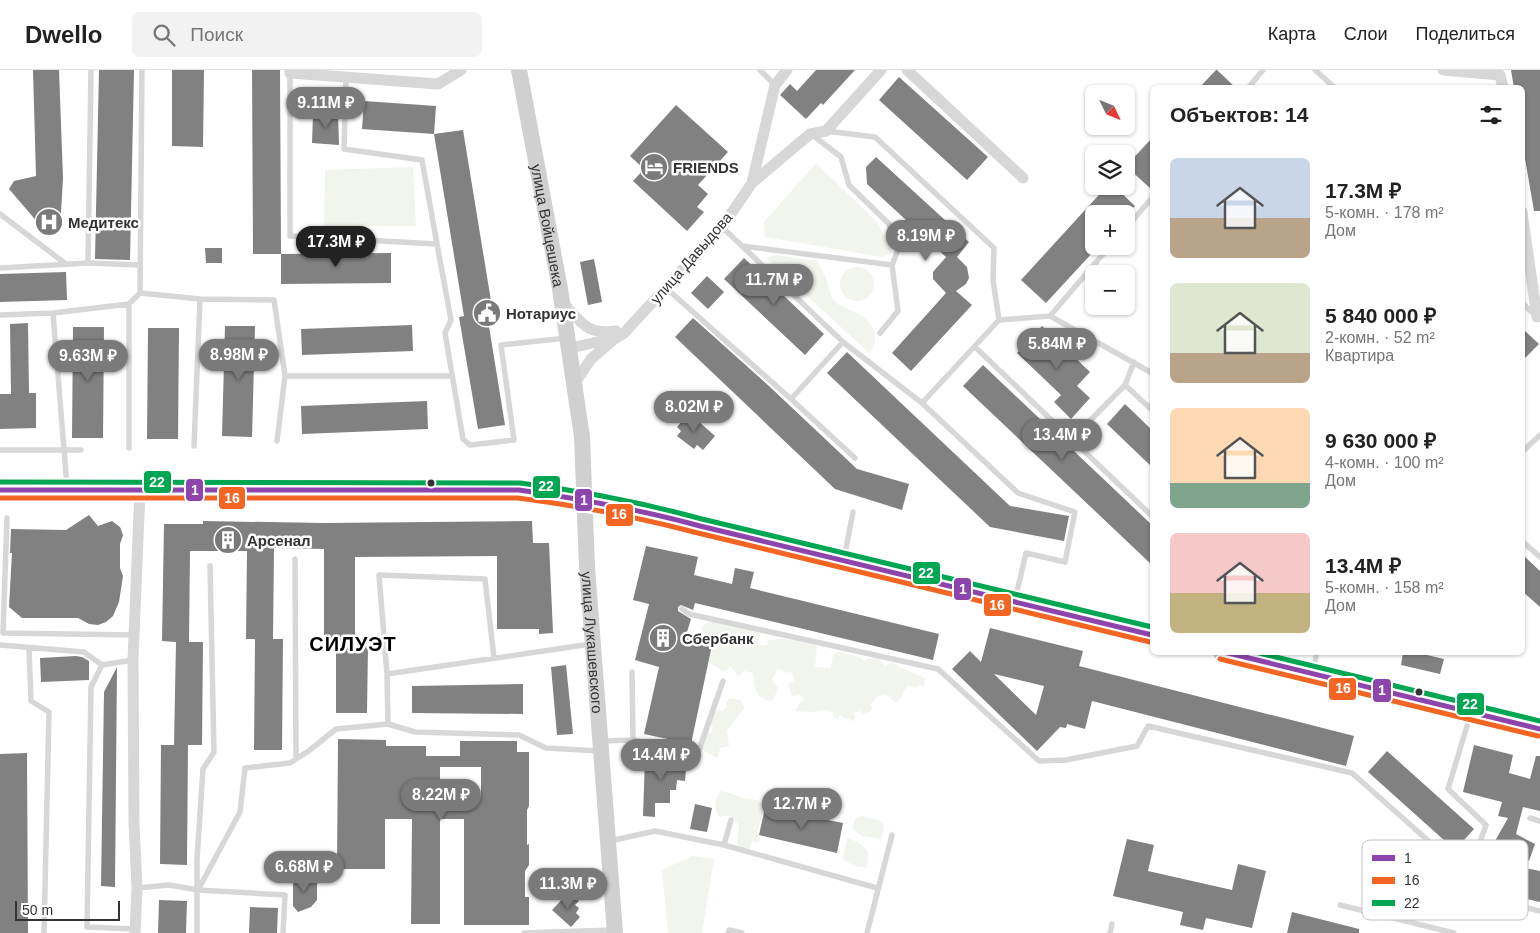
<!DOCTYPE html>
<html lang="ru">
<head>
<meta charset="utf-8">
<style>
	:root { --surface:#fff; --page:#f2f2f2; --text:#222; --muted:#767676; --line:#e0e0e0; --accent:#7a7a7a }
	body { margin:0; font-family:Helvetica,sans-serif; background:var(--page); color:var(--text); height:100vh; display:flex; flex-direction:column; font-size:19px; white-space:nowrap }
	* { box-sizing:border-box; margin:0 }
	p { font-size:16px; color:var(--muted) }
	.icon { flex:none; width:28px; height:28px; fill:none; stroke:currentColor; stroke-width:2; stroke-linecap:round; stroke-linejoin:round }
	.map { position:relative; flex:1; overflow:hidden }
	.side { position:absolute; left:1150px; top:15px; width:375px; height:570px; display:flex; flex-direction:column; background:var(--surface); border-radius:8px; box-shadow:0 1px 4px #0004 }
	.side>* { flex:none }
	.needle { width:32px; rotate:133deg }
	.fabs { position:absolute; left:1085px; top:15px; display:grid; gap:10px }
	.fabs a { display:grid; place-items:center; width:50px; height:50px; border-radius:8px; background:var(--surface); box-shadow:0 1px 4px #0004; font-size:25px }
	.scale { position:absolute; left:15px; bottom:12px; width:105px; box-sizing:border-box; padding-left:5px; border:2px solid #333; border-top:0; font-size:14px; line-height:18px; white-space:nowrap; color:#333; -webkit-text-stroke:4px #fff; paint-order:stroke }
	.price { position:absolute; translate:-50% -42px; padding:0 11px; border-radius:18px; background:var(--accent); color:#fff; font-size:16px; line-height:32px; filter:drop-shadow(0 1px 2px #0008) }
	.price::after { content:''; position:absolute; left:50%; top:30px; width:15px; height:11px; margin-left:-8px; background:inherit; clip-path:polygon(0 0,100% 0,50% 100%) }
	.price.selected { background:#222; color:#fff }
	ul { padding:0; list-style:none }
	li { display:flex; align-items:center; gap:15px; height:125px; padding:0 20px }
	li span { display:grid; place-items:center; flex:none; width:140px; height:100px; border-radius:8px; color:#555 }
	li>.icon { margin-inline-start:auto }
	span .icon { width:60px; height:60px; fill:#fffc; stroke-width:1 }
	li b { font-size:21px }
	h2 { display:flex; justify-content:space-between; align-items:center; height:60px; padding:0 20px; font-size:21px }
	header { display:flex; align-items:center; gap:30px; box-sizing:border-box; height:70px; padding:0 25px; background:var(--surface); border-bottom:1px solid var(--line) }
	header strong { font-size:24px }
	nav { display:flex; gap:28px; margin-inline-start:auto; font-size:18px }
	.search { width:350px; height:45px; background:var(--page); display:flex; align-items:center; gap:12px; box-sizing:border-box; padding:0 18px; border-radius:8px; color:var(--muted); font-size:19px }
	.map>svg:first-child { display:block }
	.green { fill:#f1f5ed }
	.building { fill:#818181; fill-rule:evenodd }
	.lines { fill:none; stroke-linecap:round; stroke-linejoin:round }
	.service { stroke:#d7d7d7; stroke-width:5.5 }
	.minor { stroke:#d7d7d7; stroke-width:11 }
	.secondary { stroke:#d0d0d0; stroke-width:16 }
	.primary { stroke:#cacaca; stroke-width:18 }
	.bus-1-casing { stroke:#fff; stroke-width:9 }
	.bus-2-casing { stroke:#fff; stroke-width:9 }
	.bus-3-casing { stroke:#fff; stroke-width:9 }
	.bus-1 { stroke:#8e44ad; stroke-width:5 }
	.bus-2 { stroke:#f26522; stroke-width:5 }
	.bus-3 { stroke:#00a651; stroke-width:5 }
	.bus-dot { fill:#333; stroke:#fff; stroke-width:2 }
	.labels { text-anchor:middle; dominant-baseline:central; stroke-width:5; stroke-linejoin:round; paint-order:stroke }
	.poi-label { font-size:15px; font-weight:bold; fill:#333; stroke:#fff; text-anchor:start }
	.street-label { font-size:15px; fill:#333; stroke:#fff }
	.district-label { font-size:20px; font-weight:bold; letter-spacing:1px; fill:#000; stroke:#fff }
	.key { fill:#fff; stroke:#c2c2c2; stroke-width:1 }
	.key-label { font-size:14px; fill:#333 }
	.line-badge { stroke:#fff; stroke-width:2 }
	.badge-label { font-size:14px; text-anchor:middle; font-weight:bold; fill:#fff }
</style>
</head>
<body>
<header>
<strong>Dwello</strong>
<div class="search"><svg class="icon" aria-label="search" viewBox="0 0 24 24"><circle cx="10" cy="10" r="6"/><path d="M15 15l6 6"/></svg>Поиск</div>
<nav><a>Карта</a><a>Слои</a><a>Поделиться</a></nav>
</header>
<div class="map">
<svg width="1540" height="863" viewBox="0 0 1540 863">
	<rect width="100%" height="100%" fill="#fff"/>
	<path class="green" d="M816 93 878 153 892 183 882 187 765 167 764 152Z
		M413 97 416 156H324L325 100Z
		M776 185 817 191C820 197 824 203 826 208 829 216 829 224 834 231 841 238 850 239 858 244 874 252 881 269 869 283L766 188Z
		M840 214a17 17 0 1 1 34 0a17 17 0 1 1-34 0Z
		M710 551 756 561 760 563 758 575H768L767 571C784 566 800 572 817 576L815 597 831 598 833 585 838 582 859 587 864 591 869 588 879 589 885 597 893 592 899 597 925 608 924 616 919 615 915 618 907 615 901 628 895 632 885 624 878 626 871 634 872 640 866 644H862L861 641 853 643 855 646 854 651 850 650 848 648 845 649 840 645 837 649 833 647V642L825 640 812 642 795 641 799 634 804 629 801 625 792 626 788 614 795 610 791 601 787 603 778 598 772 610 778 618 773 631C754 628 755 620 753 603L744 601 738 606 730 596 724 602 708 592 712 575 707 567 704 565 701 557Z
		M730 628 740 630 745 637 727 660 729 676 720 678 718 688C702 680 699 681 703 663H711L713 658 712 655 706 654 717 640 722 641 727 637 726 632Z
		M721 720 746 729 758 730 765 735 757 763 759 765 760 769 757 773 752 771 750 779 743 778 737 775 739 755 729 745 719 747C713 736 715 730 721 720Z
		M862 746 881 751 884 756 881 769 862 766 852 759 855 748Z
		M847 768 858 772 868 781 867 798 855 796 843 790Z
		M692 786 714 789 702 863H668L662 800Z"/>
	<path class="building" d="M33 0H59L63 108 60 160 45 161 9 119 14 111 36 106Z
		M99 0H134L130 190 95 189Z
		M172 0H204L203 77 172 76Z
		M252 0H280L281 184H253Z
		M816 0H855L823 35 821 33 806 49 780 25 790 14 797 21Z
		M1216 0H1217L1236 18H1199Z
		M1511 0H1540V141H1534L1522 71V18H1514Z
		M899 7 988 87 967 110 879 30Z
		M364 31 436 36 434 64 362 59Z
		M676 35 728 82 698 115 708 124 697 137 704 142 687 161 633 111 644 99 630 86Z
		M338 43 339 75 312 73 313 44Z
		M463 60 493 243 487 244 505 355 478 359 459 247 464 246 434 64Z
		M1152 68V120L1126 96Z
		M876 87 969 172 957 187 967 197 969 208 966 214 956 221 972 235 911 301 892 283 946 223 933 209V202L946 187 867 114 866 97Z
		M1107 116H1114L1135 136 1128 144H1094V181L1046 233 1021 210Z
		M205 178H222V193H206Z
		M391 183V213L281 214V184Z
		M744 188 824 264 805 285 724 209Z
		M594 189 602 232 588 235 580 192Z
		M66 202 67 230 0 232V204Z
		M707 206 724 222 708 239 691 223Z
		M693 248 769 316 857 399 909 414 902 440 835 419 675 267Z
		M28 253 29 323H36V358L0 359V324H11L10 254Z
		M412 255 413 281 302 285 301 259Z
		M225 256H255L252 367 222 366Z
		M1042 256 1090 302 1077 316 1090 328 1071 349 1054 332 1061 325 1017 283Z
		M73 257H104L103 368H72Z
		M148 258H179L178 369H147Z
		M1522 258 1539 274 1522 291Z
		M847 282 1010 436 1069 446 1064 471 990 457 827 303Z
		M983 295 1152 455V495L963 316Z
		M427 331 428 359 302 364 301 336Z
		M1125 334 1152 360V397L1107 354Z
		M689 343 715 366 703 380 697 375 694 379 677 366 681 361 677 357Z
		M89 445 98 456 112 451 120 457 123 465 120 474V498L123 506 119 532 113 546 106 552 98 555 89 554 78 548H22L9 537 12 483H10L11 459 66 460Z
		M203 451 324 453 532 451 533 473H549L553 563 539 564V559H497V486L355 487V576H368L367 643H336V575H324V479L274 478 273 569H283L282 680H254L255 569H246L247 481H190L189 572H203L202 675H188L187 795 160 794 161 675H174L176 572 162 571 164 454H203Z
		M646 476 698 487 694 505 732 514 735 498 754 502 750 518 939 564 933 590 695 533 693 540 681 535 678 537V541L691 549 687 562 707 567 712 575 691 674 644 664 659 597 635 590 649 534 633 530Z
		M1522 484 1540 501V537L1522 521Z
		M990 558 1083 581 1079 596 1354 666 1346 696 1092 631 1085 659 1067 654 1066 658 1060 657 1037 681 952 599 970 581 981 592ZM994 604 1044 616 1036 645Z
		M1403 582H1414L1444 589 1440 604 1401 595Z
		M76 586 82 587 89 591V610L41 612 40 588Z
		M566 595 573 664 557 665 551 597Z
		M117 597 115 817 101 816 104 622Z
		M523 614V644L412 643V616Z
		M338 669 386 670V676H426V686H460V671H517V682H529V736L527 740V775L529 774V795L525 801V827H529V855H464V749H440V854H411L412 749H385V799H337ZM440 697H481V727H440Z
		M1474 675 1513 685 1509 703 1530 709 1536 686H1540V741L1523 737 1516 764 1535 774 1529 791 1495 771 1508 748 1498 746 1502 732 1463 722Z
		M1387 681 1474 759 1455 780 1368 702Z
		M27 683 28 863H0V684Z
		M645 687 687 689 685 711 677 710 676 720H670V733H655V747L643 746Z
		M695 734 712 738 707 762 690 759Z
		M765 738 843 753 837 783 759 765Z
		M1127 769 1154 775 1148 801 1232 820 1238 794 1266 801 1252 858 1206 848 1203 860 1180 855 1183 842 1113 826Z
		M1497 792 1540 801V832L1490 821Z
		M293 807H317V830L311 837 298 842 293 836Z
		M569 822 579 831 575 835 579 838 576 843 580 847 571 857 552 840Z
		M159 830 187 831 186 863H158Z
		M250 837 278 838 277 863H249Z
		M1292 842 1359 859V863H1287Z"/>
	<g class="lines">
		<path class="service" d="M760 0 775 15
			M1315 0 1335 18
			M290 3V166L437 174 422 90 344 79 346 8
			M1248 18 1263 0
			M826 61 875 67 994 178 993 210 999 250
			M0 144 66 194
			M722 157 843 272 922 333 1018 423 1075 442 1065 492 1026 483 1015 530
			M1126 158 1152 128
			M437 174 451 250 445 263 463 369 470 375 514 370 501 275 567 268
			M742 176 892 195 898 180 889 154 849 115 841 87 811 64
			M88 193 91 0
			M0 198 88 193 140 195
			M666 218 791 329 855 388
			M140 223 142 0
			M1522 233 1535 245
			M129 234 140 223 200 229 274 230 285 306H452
			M0 245 53 243
			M1050 246 1110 176
			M880 263 898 241 892 195
			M975 277 1152 446
			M1134 292 1125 315 1152 340
			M791 329 843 272
			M922 333 999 250 1050 246 1152 303
			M1072 369 1125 315
			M277 371 285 306
			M194 376 200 229
			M0 380H81
			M1522 382 1540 365
			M67 417 53 243 129 234V378
			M7 448 3 563 135 565
			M1522 471 1540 487
			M844 488 853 442
			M295 489 296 689
			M682 539 689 544 938 599 1039 691 1066 690 1137 676 1148 656 1352 703 1468 806 1486 755 1448 719 1470 646
			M0 575 84 582 102 595
			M29 578 31 631 49 642 44 863
			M133 590 102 595 91 617 87 857 135 859
			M632 602 633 670
			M1313 602 1317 582
			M387 604 379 505 485 509 494 588
			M388 654 387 604 591 574
			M602 671 633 670 698 683 723 611
			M1530 748 1540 751
			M610 771 655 761 724 775 877 818
			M724 775 731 750
			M1468 806 1473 825 1540 841
			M137 818 169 815 198 820 285 825 283 863
			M198 820 240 742 245 698 290 693 310 680 336 659 388 654 415 662 519 665 546 678 599 681
			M1340 835 1454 863
			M197 863V789L203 699 214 682 210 496
			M524 863 612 860
			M728 863 729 860 742 863
			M867 863 892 765
			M1110 863 1112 854"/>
		<path class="minor" d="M290 0V3L438 14 461 0
			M907 0 1023 108
			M1443 0 1500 5 1503 18
			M752 113 810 64 826 61 881 0
			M1522 142 1537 247
			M562 232C581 252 586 265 616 261
			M570 278 616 268 624 263 722 157 752 113 775 15 787 0
			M575 313 591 289 613 270
			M135 863 137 818 134 753 133 590 140 420"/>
		<path class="secondary" id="s1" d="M519 0 560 219 582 367 587 497 615 863"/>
		<path class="primary" d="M0 420H519L585 429 645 441 700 456 1152 565
			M1222 582 1470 643 1540 659"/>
		<defs>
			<path id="bus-1" d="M0 420H519C582 429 638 439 700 456L1152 565
				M1224 582 1540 659"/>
			<path id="bus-2" d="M0 428H518C581 436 637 447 698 463L1150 572
				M1220 589 1538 666"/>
			<path id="bus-3" d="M0 412 520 413C583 421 640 432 702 449L1152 557
				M1255 582 1540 651"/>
		</defs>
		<use href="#bus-1" class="bus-1-casing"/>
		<use href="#bus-2" class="bus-2-casing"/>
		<use href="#bus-3" class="bus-3-casing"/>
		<use href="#bus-1" class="bus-1"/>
		<use href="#bus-2" class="bus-2"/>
		<use href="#bus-3" class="bus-3"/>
	</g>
	<defs>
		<symbol id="hotel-disc" viewBox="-11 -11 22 22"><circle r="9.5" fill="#7a7a7a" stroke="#fff"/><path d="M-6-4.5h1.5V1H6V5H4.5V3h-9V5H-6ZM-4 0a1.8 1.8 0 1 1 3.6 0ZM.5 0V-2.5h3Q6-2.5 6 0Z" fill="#fff"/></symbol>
		<symbol id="hospital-disc" viewBox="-11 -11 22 22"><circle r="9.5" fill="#7a7a7a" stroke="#fff"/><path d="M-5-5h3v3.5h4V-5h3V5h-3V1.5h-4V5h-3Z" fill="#fff"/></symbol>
		<symbol id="civic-disc" viewBox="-11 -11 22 22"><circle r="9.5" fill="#7a7a7a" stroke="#fff"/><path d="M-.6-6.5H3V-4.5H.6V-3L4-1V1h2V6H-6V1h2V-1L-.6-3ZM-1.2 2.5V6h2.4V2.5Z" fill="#fff"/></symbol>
		<symbol id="building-disc" viewBox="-11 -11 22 22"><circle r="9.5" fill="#7a7a7a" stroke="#fff"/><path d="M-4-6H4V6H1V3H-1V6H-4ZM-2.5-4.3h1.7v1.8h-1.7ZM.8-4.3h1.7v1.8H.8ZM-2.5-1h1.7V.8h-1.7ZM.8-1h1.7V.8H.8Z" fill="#fff"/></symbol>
	</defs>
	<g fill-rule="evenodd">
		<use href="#hotel-disc" x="638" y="81" width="32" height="32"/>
		<use href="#hospital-disc" x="33" y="136" width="32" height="32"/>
		<use href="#civic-disc" x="471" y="227" width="32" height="32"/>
		<use href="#building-disc" x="212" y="454" width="32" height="32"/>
		<use href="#building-disc" x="647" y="552" width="32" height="32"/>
	</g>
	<g class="bus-dot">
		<circle cx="431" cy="413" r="4.5"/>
		<circle cx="1419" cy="622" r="4.5"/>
	</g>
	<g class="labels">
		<g class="poi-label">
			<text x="673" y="97">FRIENDS</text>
			<text x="68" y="152">Медитекс</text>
			<text x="506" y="243">Нотариус</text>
			<text x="247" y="470">Арсенал</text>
			<text x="682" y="568">Сбербанк</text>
		</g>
		<g class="street-label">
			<text stroke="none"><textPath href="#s1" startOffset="158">улица Войцешека</textPath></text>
			<text transform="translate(691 188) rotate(-49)">улица Давыдова</text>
			<text stroke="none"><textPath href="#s1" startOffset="578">улица Лукашевского</textPath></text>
		</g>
		<g class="district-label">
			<text x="353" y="574">СИЛУЭТ</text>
		</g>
	</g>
	<rect x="1362" y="770" width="166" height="80" rx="8" class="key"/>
	<rect x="1372" y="785" width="23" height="6" fill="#8e44ad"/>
	<rect x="1372" y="807" width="23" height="7" fill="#f26522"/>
	<rect x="1372" y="830" width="23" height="6" fill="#00a651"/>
	<g class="key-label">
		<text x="1404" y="793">1</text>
		<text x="1404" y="815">16</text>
		<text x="1404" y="838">22</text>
	</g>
	<g class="line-badge">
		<rect x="143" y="400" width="29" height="24" rx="5" fill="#00a651"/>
		<rect x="532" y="405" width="29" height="24" rx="5" fill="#00a651"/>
		<rect x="185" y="408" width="19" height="24" rx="5" fill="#8e44ad"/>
		<rect x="218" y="416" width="28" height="24" rx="5" fill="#f26522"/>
		<rect x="574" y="418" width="19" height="24" rx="5" fill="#8e44ad"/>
		<rect x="605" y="433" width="29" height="24" rx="5" fill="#f26522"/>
		<rect x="912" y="491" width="29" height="24" rx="5" fill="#00a651"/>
		<rect x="953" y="507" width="19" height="24" rx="5" fill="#8e44ad"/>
		<rect x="983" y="523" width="29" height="24" rx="5" fill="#f26522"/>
		<rect x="1328" y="607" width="29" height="24" rx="5" fill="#f26522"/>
		<rect x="1372" y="608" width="20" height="25" rx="5" fill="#8e44ad"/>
		<rect x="1456" y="622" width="29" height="24" rx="5" fill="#00a651"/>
	</g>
	<g class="badge-label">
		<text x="157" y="417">22</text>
		<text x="546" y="421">22</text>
		<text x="195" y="425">1</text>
		<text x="232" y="433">16</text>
		<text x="584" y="435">1</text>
		<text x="619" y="449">16</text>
		<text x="926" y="508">22</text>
		<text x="963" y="524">1</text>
		<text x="997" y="540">16</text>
		<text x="1343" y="623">16</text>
		<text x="1382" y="625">1</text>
		<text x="1470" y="639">22</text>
	</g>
</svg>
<div class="fabs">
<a><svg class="needle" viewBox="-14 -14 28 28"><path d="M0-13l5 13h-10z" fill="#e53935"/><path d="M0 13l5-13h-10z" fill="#767676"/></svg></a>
<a><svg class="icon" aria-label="layers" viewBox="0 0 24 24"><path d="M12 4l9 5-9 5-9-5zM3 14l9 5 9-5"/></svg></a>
<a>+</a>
<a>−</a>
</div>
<div class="scale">50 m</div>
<b class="price" style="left:326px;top:59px">9.11M ₽</b>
<b class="price" style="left:926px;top:192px">8.19M ₽</b>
<b class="price selected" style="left:336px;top:198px">17.3M ₽</b>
<b class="price" style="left:774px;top:236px">11.7M ₽</b>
<b class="price" style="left:1057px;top:300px">5.84M ₽</b>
<b class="price" style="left:239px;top:311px">8.98M ₽</b>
<b class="price" style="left:88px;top:312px">9.63M ₽</b>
<b class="price" style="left:694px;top:363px">8.02M ₽</b>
<b class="price" style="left:1062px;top:391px">13.4M ₽</b>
<b class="price" style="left:661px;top:711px">14.4M ₽</b>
<b class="price" style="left:441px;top:751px">8.22M ₽</b>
<b class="price" style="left:802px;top:760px">12.7M ₽</b>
<b class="price" style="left:304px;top:823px">6.68M ₽</b>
<b class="price" style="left:568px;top:840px">11.3M ₽</b>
<section class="side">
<h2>Объектов: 14<svg class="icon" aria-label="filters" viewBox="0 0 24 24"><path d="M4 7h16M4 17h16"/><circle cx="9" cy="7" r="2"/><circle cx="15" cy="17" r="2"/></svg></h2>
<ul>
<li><span style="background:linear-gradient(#c9d6e8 60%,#b9a48a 0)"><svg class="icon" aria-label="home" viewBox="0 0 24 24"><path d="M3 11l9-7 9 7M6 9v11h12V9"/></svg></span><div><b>17.3M ₽</b><p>5-комн. · 178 m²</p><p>Дом</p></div></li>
<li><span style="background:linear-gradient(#dfe7d0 70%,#b9a48a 0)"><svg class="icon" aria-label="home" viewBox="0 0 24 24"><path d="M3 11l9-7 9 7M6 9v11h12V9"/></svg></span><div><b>5 840 000 ₽</b><p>2-комн. · 52 m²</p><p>Квартира</p></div></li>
<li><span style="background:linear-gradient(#ffd9b3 75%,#7fa58c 0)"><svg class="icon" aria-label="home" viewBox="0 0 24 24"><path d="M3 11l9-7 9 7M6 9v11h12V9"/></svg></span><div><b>9 630 000 ₽</b><p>4-комн. · 100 m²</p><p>Дом</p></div></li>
<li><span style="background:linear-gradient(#f6c9c9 60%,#c2b280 0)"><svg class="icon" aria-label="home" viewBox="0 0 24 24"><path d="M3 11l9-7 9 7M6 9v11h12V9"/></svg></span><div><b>13.4M ₽</b><p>5-комн. · 158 m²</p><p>Дом</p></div></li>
</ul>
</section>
</div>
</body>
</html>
